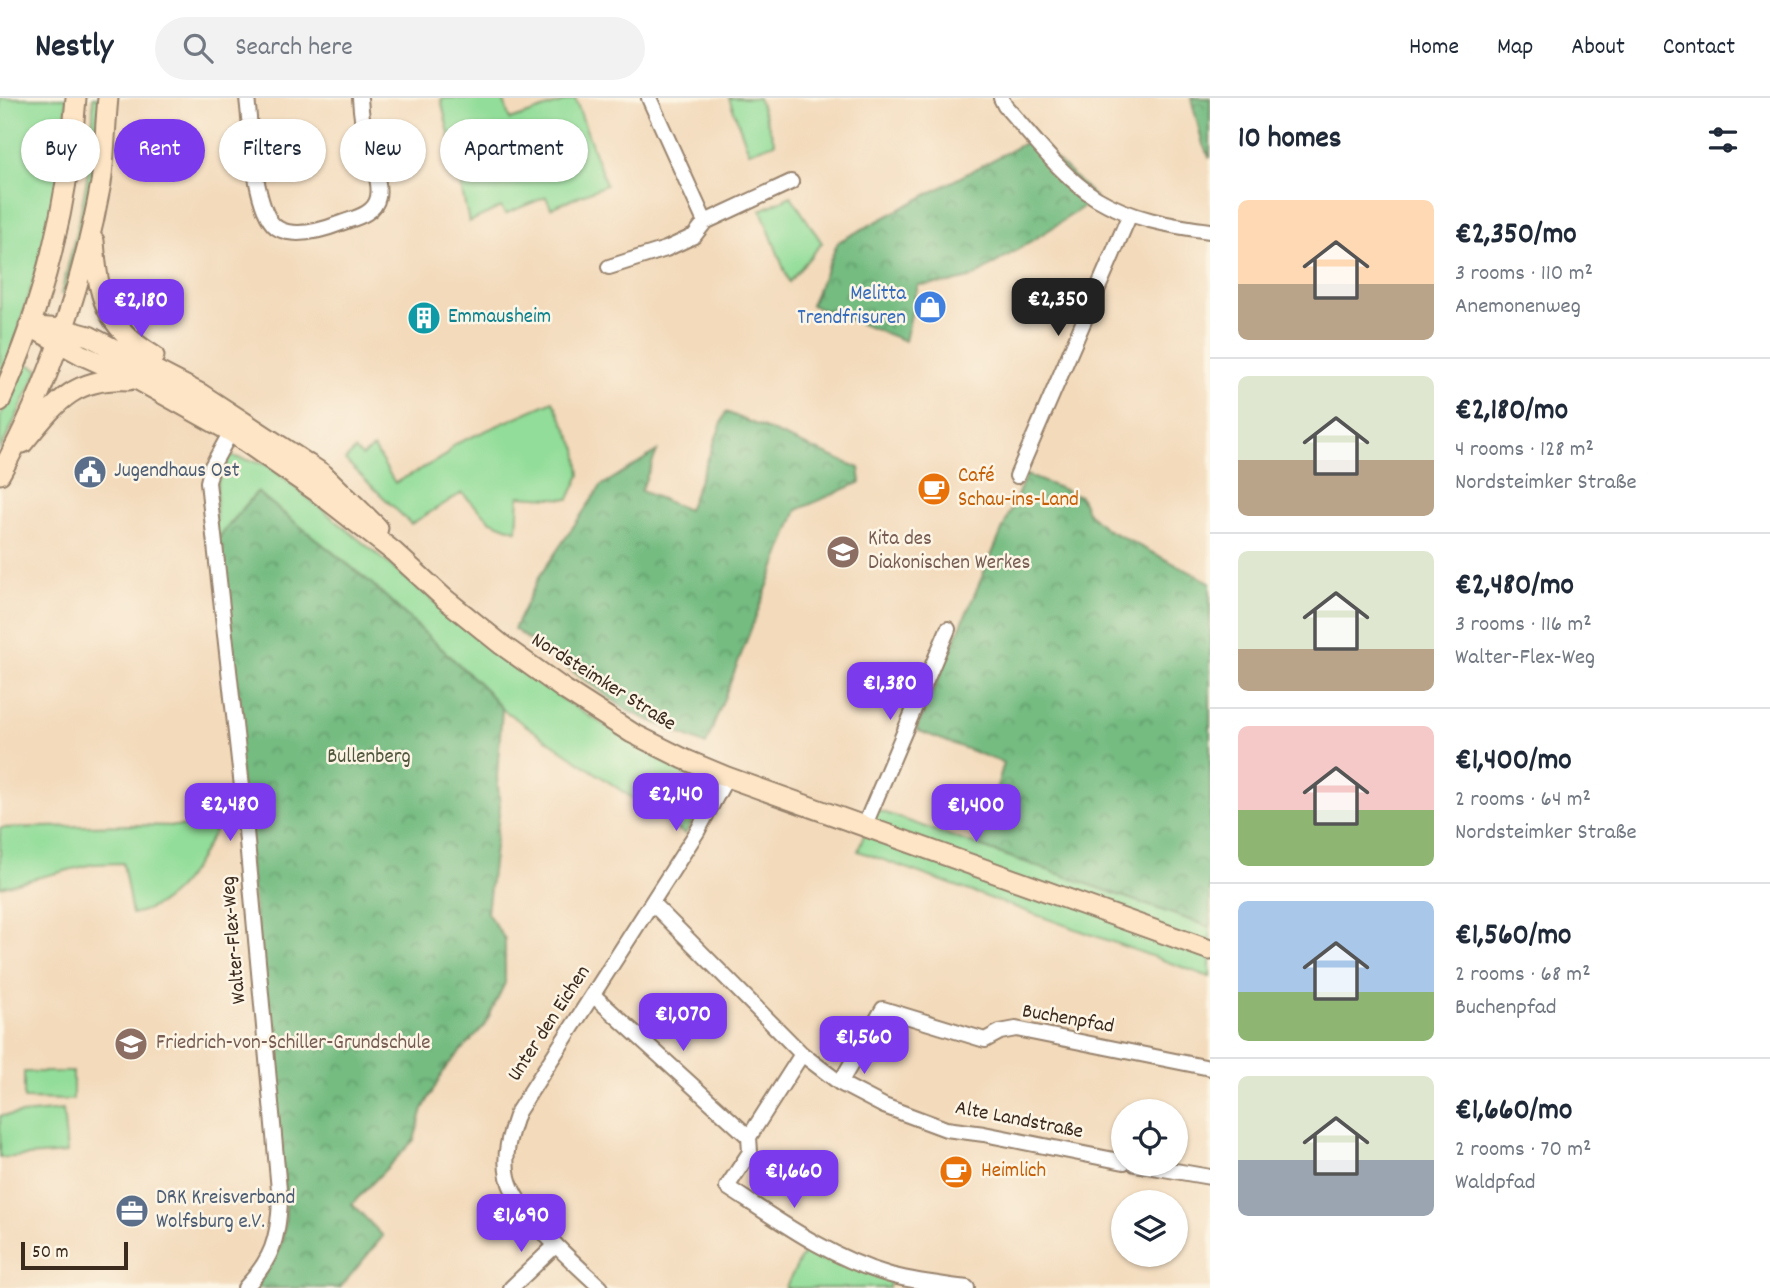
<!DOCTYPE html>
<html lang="en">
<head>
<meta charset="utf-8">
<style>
	:root { --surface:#fff; --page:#f2f2f3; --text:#1f2937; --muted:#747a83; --line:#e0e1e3; --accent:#7c3aed }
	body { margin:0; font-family:Dekko,sans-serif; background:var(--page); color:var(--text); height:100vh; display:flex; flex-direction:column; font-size:26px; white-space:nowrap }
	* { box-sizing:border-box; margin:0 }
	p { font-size:23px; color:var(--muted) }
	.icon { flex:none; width:38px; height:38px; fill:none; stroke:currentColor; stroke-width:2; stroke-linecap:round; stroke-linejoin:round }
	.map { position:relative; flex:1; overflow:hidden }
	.panel { display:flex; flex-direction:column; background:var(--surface); width:560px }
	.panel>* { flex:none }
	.top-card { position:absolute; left:21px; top:21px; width:665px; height:63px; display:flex; gap:14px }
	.tools { position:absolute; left:1111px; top:1001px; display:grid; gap:14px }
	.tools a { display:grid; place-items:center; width:77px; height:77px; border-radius:50%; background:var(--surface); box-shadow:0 2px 5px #0004; font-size:35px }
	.scale { position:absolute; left:21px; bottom:18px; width:107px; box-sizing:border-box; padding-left:7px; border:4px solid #3b2a1e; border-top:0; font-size:19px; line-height:24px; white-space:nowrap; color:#3b2a1e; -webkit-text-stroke:5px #fcf5e5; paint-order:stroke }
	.price { position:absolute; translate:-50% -60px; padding:0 16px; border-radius:14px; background:var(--accent); color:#fff; font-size:23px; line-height:46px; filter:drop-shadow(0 2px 4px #0008) }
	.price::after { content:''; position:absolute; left:50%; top:42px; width:21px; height:16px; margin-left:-10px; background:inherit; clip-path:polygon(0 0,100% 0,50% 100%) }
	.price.current { background:#222; color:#fff }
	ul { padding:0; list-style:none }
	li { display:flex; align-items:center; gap:21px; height:175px; padding:0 28px }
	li+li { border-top:2px solid var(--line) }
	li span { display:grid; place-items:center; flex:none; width:196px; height:140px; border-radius:10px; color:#555 }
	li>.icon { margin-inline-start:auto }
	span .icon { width:84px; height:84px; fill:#fffc; stroke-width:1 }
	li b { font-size:30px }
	h2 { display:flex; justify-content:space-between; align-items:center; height:84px; padding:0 28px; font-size:30px }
	.tag { padding:0 24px; border-radius:32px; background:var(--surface); box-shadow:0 2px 5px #0004; font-size:24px; line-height:63px }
	.tag.current { background:var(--accent); color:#fff }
	header { display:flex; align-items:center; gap:42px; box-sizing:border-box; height:98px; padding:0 35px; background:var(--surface); border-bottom:2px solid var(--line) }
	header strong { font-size:33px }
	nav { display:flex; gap:38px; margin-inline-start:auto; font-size:24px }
	.search { width:490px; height:63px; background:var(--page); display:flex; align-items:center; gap:18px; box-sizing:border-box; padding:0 24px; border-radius:38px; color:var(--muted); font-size:26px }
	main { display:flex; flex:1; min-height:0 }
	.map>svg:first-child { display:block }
	.green { fill:#92dd99; stroke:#66845c; stroke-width:2 }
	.forest { fill:url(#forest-crowns); stroke:#587350; stroke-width:2 }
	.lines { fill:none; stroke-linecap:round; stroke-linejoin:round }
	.street-casing { stroke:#97826c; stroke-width:18 }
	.secondary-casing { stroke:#97826c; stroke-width:23 }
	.street { stroke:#fff; stroke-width:14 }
	.secondary { stroke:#fde5c5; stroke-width:19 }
	.labels { text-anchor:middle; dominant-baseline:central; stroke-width:5; stroke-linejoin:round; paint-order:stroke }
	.shop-label { font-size:21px; fill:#366cbe; stroke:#fcf5e5; text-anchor:end }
	.culture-label { font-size:21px; fill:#0d838f; stroke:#fcf5e5; text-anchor:start }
	.service-label { font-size:21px; fill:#4e5e75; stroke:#fcf5e5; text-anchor:start }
	.food-label { font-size:21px; fill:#c56008; stroke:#fcf5e5; text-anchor:start }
	.education-label { font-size:21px; fill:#785e54; stroke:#fcf5e5; text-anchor:start }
	.street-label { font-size:21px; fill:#3b2a1e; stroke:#fcf5e5 }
	.park-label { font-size:21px; fill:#51573d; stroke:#fcf5e5 }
</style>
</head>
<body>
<header>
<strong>Nestly</strong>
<div class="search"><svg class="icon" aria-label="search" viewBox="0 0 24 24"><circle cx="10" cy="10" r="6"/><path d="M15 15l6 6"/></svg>Search here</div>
<nav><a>Home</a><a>Map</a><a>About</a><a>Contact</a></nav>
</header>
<main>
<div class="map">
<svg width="1210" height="1190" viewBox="0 0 1210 1190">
	<defs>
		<pattern id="forest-crowns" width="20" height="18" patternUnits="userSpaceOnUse" patternTransform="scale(1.75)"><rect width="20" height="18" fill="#75bc81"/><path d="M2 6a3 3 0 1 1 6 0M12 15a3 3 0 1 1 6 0" fill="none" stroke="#619969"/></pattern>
	</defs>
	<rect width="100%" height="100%" fill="#fcf5e5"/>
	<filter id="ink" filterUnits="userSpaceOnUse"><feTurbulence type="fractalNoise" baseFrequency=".0143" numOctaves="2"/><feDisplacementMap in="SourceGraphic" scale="14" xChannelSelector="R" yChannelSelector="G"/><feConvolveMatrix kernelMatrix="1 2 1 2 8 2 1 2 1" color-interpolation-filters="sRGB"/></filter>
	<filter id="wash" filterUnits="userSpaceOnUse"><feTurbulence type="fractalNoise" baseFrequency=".00686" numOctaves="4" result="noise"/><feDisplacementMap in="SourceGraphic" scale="28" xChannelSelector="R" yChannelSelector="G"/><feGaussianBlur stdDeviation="1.57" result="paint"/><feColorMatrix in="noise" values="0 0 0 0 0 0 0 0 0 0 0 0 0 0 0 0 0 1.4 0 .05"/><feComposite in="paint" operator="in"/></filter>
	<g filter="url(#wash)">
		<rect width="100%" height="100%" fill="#f3dabb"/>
		<path class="green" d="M0 0H67L64 56 54 113 12 254 0 280Z
			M93 0H100L92 83 64 197 61 196C77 131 95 67 93 0Z
			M447 0H503L510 22 575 0 606 87 551 110 546 99 505 116 501 109 469 124 441 1Z
			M729 0H758L775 45 749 54Z
			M791 98 822 145 789 184 761 112Z
			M24 265 39 271 0 353V319Z
			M553 303 577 351 580 377 569 401 519 398 517 433 491 423 462 395 411 426 345 362 355 352 362 358 374 350 395 385 447 357 453 347Z
			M230 358 268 367 473 535 565 603 710 692 685 736 502 611 486 592 371 485 257 394 215 444 217 385Z
			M874 711 1210 829V879L858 753Z
			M131 727 217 729C196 766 179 807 132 816L123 765 93 766 0 789V730Z
			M24 974H73V1002L24 1001Z
			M63 1012 67 1055 0 1060V1018Z
			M810 1143 891 1178 889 1190H785Z"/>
		<path class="forest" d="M1191 0H1210V60L1203 47Z
			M1034 40 1096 100 1049 132 973 179 949 185 918 187 905 243 811 207 838 144Z
			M726 314 859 370 861 384 797 412 706 647 628 613 514 531 539 479 601 388 657 353 641 393 688 412Z
			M1026 377 1080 398 1088 415 1106 431 1210 484V829L979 748 1004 665 916 632Z
			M257 394 371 485 486 592 502 611 497 679 500 708 487 815 505 841V885L485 927 446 969 423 1011 414 1042 352 1106 383 1138 340 1190H253C280 1162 286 1140 286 1102L215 444Z"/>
	</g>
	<g filter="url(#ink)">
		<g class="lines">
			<defs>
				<path id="street" d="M247 0C251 29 253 118 279 131 297 140 323 132 341 125 355 120 375 116 378 99 381 83 372 68 368 53 364 35 361 18 360 0
					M649 0 705 124
					M1001 0 1005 8C1033 39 1061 78 1096 100 1131 121 1171 128 1210 133
					M609 169 666 151 694 138 705 124 791 84
					M234 328 212 368 208 384 242 689 280 1103C278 1142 272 1161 245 1190
					M1017 378 1130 116
					M864 729 948 531
					M652 805 802 956 840 985 884 1008 946 1031 984 1036 1124 1064
					M593 897 749 1039
					M802 956 749 1039 750 1054 727 1089C778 1122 828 1159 887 1176 913 1184 941 1186 967 1190
					M840 985 883 911 985 942 1000 934 1016 931 1210 970
					M1135 1066 1210 1079
					M511 1190 556 1147
					M601 1190C574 1164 516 1116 508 1079 503 1056 510 1036 517 1015L697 734 727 679"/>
				<path id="secondary" d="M94 143C98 198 104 228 154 258
					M29 228 82 257 138 282 231 334 316 393 394 454 445 501 502 547 565 592 632 635 684 661 727 679 1210 852
					M35 229 63 231 89 238 201 296 323 376 378 430
					M0 303C43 209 69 103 76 0
					M23 345C56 305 73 279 129 282
					M0 376C48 292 84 180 101 85 105 57 105 28 108 0"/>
			</defs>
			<use href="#street" class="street-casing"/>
			<use href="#secondary" class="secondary-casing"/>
			<use href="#street" class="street"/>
			<use href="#secondary" class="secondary"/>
		</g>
	</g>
	<defs>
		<symbol id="shop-disc" viewBox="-11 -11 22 22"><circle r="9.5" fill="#3f7fe0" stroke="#fcf5e5"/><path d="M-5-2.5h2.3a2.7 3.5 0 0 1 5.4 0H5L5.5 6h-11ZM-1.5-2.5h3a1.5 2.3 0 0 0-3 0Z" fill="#fff"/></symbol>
		<symbol id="building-disc" viewBox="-11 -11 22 22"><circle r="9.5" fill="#0f9aa8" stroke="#fcf5e5"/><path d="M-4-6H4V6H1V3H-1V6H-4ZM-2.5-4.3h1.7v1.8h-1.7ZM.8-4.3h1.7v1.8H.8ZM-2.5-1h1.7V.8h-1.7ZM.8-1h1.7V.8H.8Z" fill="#fff"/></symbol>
		<symbol id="civic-disc" viewBox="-11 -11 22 22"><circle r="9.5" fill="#5c6f8a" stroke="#fcf5e5"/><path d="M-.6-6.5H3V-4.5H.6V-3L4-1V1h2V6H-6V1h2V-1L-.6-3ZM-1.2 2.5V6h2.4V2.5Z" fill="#fff"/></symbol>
		<symbol id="cafe-disc" viewBox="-11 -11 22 22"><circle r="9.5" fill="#e8710a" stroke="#fcf5e5"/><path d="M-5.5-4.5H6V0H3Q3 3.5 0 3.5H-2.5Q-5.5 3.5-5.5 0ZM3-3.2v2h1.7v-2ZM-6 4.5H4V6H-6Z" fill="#fff"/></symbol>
		<symbol id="school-disc" viewBox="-11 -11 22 22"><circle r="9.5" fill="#8d6e63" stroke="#fcf5e5"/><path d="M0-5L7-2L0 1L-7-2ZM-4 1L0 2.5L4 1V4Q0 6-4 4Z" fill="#fff"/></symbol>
		<symbol id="office-disc" viewBox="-11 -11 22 22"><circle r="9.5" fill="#5c6f8a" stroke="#fcf5e5"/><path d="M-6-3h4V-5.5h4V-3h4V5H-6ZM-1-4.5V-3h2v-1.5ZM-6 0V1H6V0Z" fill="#fff"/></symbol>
	</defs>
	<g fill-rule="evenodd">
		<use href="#shop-disc" x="911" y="190" width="38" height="38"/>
		<use href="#building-disc" x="405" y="201" width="38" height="38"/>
		<use href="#civic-disc" x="71" y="355" width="38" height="38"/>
		<use href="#cafe-disc" x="915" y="372" width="38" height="38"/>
		<use href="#school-disc" x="824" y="435" width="38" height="38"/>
		<use href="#school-disc" x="112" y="927" width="38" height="38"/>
		<use href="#cafe-disc" x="937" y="1055" width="38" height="38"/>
		<use href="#office-disc" x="113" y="1094" width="38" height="38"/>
	</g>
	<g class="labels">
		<g class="shop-label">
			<text x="906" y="197">Melitta<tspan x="906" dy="24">Trendfrisuren</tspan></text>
		</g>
		<g class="culture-label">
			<text x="448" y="220">Emmausheim</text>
		</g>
		<g class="service-label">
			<text x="114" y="374">Jugendhaus Ost</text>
			<text x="156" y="1101">DRK Kreisverband<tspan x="156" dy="24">Wolfsburg e.V.</tspan></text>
		</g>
		<g class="food-label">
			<text x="958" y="379">Café<tspan x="958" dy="24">Schau-ins-Land</tspan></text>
			<text x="981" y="1074">Heimlich</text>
		</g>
		<g class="education-label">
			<text x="868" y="442">Kita des<tspan x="868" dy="24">Diakonischen Werkes</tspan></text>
			<text x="156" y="946">Friedrich-von-Schiller-Grundschule</text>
		</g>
		<g class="street-label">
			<text transform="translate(603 585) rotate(32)">Nordsteimker Straße</text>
			<text transform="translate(235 842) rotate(-95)">Walter-Flex-Weg</text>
			<text transform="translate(1068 922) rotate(10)">Buchenpfad</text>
			<text transform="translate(550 926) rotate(-57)">Unter den Eichen</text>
			<text transform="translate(1019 1023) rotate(11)">Alte Landstraße</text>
		</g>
		<g class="park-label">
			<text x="369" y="660">Bullenberg</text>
		</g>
	</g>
</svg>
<div class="tools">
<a><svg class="icon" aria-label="locate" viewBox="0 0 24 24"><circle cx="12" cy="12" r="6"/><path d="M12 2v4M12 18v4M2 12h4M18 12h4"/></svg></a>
<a><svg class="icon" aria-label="layers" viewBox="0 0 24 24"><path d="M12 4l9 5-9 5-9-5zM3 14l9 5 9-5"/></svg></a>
</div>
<div class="scale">50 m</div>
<b class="price current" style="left:1058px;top:240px">€2,350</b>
<b class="price" style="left:141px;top:241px">€2,180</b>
<b class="price" style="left:890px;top:624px">€1,380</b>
<b class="price" style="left:676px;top:735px">€2,140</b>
<b class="price" style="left:230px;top:745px">€2,480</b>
<b class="price" style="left:976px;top:746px">€1,400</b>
<b class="price" style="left:683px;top:955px">€1,070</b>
<b class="price" style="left:864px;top:978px">€1,560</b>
<b class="price" style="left:794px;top:1112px">€1,660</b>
<b class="price" style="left:521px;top:1156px">€1,690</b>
<div class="top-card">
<a class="tag">Buy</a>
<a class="tag current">Rent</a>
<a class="tag">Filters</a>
<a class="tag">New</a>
<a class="tag">Apartment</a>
</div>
</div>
<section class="panel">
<h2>10 homes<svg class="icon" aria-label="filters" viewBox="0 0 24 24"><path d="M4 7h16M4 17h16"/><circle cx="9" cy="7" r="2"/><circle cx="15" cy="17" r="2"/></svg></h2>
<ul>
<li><span style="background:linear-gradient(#ffd9b3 60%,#b9a48a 0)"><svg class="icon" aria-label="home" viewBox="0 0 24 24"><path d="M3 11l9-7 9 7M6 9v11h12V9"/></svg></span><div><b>€2,350/mo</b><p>3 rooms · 110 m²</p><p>Anemonenweg</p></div></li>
<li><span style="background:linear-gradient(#dfe7d0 60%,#b9a48a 0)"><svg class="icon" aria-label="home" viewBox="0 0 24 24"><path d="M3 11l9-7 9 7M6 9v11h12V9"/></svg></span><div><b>€2,180/mo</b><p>4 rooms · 128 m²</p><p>Nordsteimker Straße</p></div></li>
<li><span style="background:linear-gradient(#dfe7d0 70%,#b9a48a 0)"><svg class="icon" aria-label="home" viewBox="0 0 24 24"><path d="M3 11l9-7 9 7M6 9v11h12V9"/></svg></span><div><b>€2,480/mo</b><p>3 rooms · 116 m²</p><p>Walter-Flex-Weg</p></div></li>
<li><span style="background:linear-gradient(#f6c9c9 60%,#8fb573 0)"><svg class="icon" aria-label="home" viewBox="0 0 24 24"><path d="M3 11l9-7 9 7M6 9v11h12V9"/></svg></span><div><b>€1,400/mo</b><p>2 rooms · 64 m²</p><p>Nordsteimker Straße</p></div></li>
<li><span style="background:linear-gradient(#a9c7e8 65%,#8fb573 0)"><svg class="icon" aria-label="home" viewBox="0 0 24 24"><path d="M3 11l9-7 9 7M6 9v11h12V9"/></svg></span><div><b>€1,560/mo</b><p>2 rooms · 68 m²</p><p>Buchenpfad</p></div></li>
<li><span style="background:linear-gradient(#dfe7d0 60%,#9aa5b1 0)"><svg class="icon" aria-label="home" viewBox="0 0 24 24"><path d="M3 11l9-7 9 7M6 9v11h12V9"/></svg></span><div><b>€1,660/mo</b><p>2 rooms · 70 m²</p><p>Waldpfad</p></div></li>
</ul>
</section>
</main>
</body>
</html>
